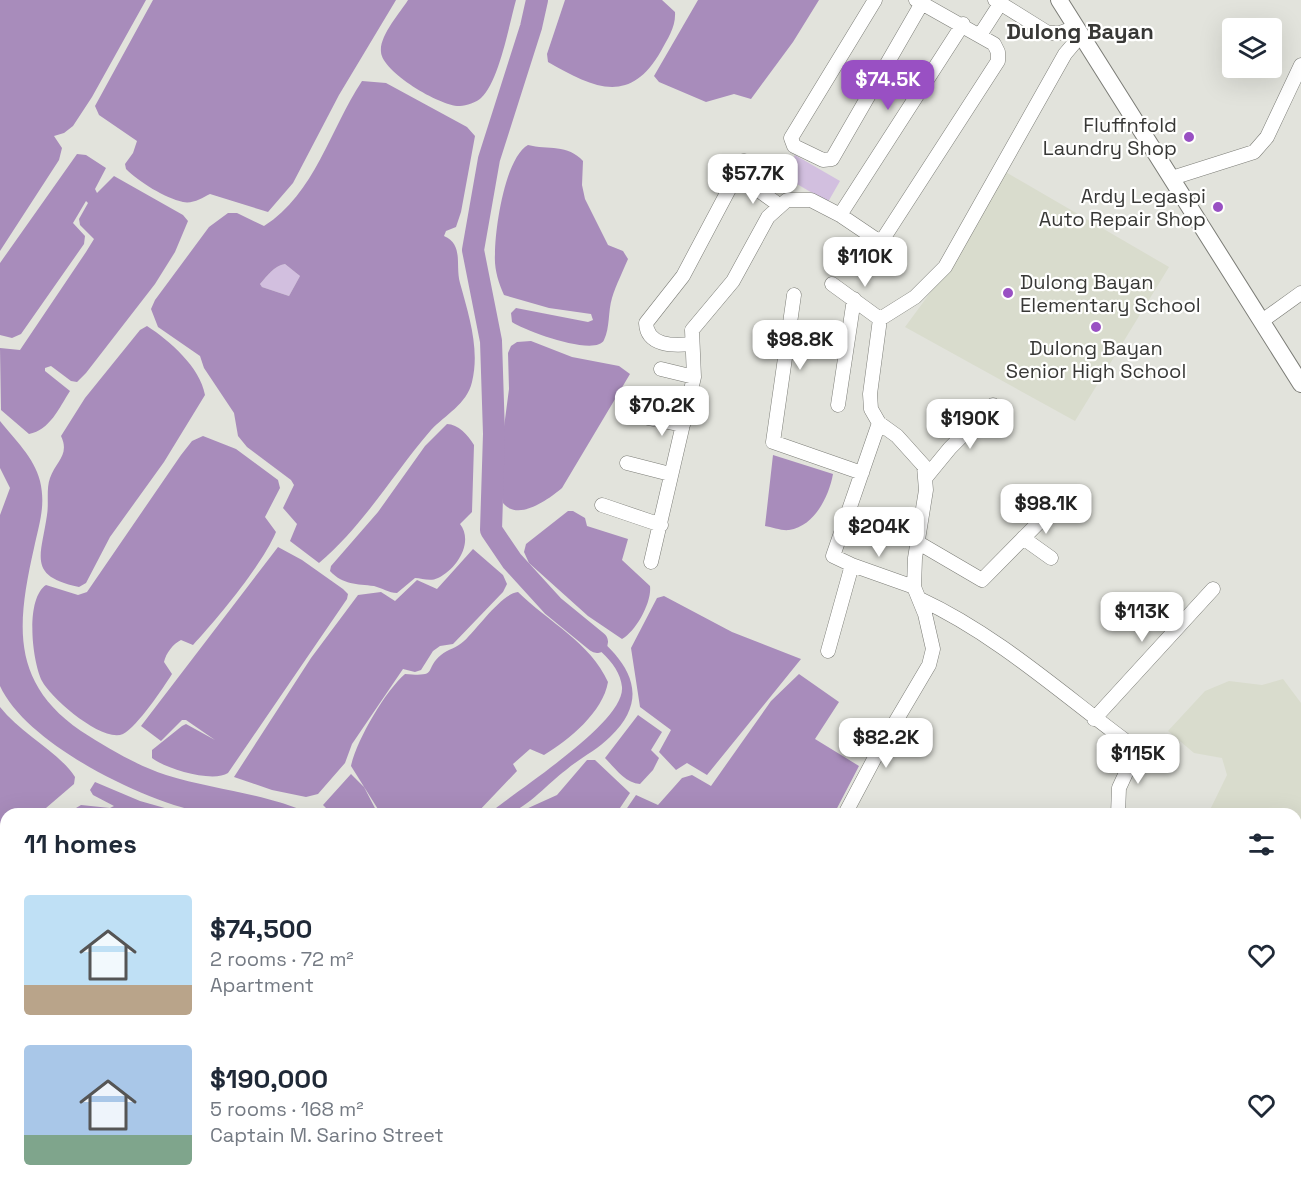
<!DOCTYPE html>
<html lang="en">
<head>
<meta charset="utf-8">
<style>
	:root { --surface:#fff; --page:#f2f2f3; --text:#1f2937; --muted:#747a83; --accent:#9950c3 }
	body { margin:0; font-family:"Space Grotesk",sans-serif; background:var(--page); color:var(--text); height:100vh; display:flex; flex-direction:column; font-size:22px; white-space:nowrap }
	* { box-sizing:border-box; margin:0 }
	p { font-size:20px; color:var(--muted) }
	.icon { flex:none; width:33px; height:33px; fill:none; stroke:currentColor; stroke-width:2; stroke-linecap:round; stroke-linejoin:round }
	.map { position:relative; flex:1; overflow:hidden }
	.drawer { position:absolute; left:0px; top:808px; width:1302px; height:386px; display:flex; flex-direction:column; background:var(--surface); border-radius:18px 18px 0 0; box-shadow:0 6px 24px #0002 }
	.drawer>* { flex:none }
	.fabs { position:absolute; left:1222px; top:18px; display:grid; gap:12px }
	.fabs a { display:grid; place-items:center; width:60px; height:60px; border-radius:6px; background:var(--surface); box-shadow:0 6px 24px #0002; font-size:30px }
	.price { position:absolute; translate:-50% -51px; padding:0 14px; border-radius:12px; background:#fff; color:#222; font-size:20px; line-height:39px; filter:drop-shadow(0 2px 3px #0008) }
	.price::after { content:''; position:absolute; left:50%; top:36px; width:18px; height:14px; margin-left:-9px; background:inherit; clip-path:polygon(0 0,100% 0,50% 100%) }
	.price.active { background:var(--accent); color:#fff }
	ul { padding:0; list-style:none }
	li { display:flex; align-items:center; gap:18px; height:150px; padding:0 24px }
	li span { display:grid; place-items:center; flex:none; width:168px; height:120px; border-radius:6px; color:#555 }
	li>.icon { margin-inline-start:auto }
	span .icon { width:72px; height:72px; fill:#fffc; stroke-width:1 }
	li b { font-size:26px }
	h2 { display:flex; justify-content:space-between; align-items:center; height:72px; padding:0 24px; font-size:26px }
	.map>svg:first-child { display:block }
	.built { fill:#d9dccd }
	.green { fill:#d2bfdf }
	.water { fill:#a88cbb; fill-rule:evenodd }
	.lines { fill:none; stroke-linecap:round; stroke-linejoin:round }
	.river { stroke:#a88cbb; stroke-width:22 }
	.minor-casing { stroke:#7c7d77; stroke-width:15 }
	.major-casing { stroke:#7c7d77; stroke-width:18 }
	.minor { stroke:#fff; stroke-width:14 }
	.major { stroke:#fff; stroke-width:16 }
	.poi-dot { fill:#9950c3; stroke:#fffffe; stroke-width:2 }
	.labels { text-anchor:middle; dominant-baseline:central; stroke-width:4.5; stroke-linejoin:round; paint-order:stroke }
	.poi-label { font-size:20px; fill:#383836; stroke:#fffffe; text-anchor:end }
	.quarter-label { font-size:22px; font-weight:bold; fill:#383836; stroke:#fffffe }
</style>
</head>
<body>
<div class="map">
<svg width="1301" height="1193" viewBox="0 0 1301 1193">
	<rect width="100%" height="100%" fill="#e2e3dc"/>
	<path class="built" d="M1004 171 1169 267 1075 421 905 327 955 259Z
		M1283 679 1301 703V1081L1296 1080V814H1208L1227 775 1222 758 1194 753 1168 731 1205 691 1229 681 1262 685Z"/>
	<path class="green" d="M795 155 840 181 828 202 783 176Z
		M285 264 300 276 289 296 262 287 260 284C267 276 274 266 285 264Z"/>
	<path class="water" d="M0 0H146L92 97 73 126 64 133 54 136 62 148 59 160 0 251Z
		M153 0H396L339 95 293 183 268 212 210 194C202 198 193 204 183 202 165 198 139 182 126 169L125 164 133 153 137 141 99 115 95 106Z
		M408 0H516C509 25 499 82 481 98 477 102 466 106 460 106 441 107 382 72 381 52 379 36 400 13 408 0Z
		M565 0H662L675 12C676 27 668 38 661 51 630 106 593 88 548 62L547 54Z
		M698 0H819L793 42 751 99 734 94 706 102 659 82 654 76Z
		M362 81 386 83 467 127 475 136 461 212 456 227 446 231 444 236C464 245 455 264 460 283 469 316 480 349 472 382 467 404 445 415 431 430 393 474 364 525 319 563L290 541 297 524 283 508 294 485 291 480 247 447 238 436 234 413 204 368 200 356 158 327 151 309 155 300 209 227 228 213H237L264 226C315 194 330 129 362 81ZM285 264 300 276 289 296 262 287 260 284C267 276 274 266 285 264Z
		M528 145C548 150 568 144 583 161L582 185 585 199 608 245 623 251 628 259C623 271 616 285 612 298 608 311 610 328 604 340 596 357 525 331 512 322L511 313 516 308 588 322 593 320 591 314 549 308 504 295C498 282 494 268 495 254 495 228 505 158 528 145Z
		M77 154 86 155 106 168 95 189 97 193 114 176 183 215 188 221 175 252 155 284 86 373 77 382 71 381 51 366 45 368V371L70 391C59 408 50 430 29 434L1 410 0 348 20 350 86 252 94 239 80 225 79 219 88 203 86 201 73 223 85 236 84 244 21 334 12 338 0 335V263Z
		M147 326C170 341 200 367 205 395L164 462 110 537 86 583 79 587C27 576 41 557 47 515 49 503 46 489 50 478 56 461 70 455 61 436L85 398 140 330Z
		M531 341 572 357 619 366 630 374 562 488C549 499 518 522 503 503L499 465 509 389 508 353 511 346 517 342Z
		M0 421C15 440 34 457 40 481 46 506 39 524 34 548 17 624 10 682 81 731 107 748 136 765 166 775 214 790 265 793 311 814 281 815 239 819 210 814 148 804 27 745 0 686V515L10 488 0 468Z
		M447 424C458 424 468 435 474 445L472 512 460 524C474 542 457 569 438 578 430 582 422 578 415 578L397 593C389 593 382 588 374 586 357 584 343 585 330 571L331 566 378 512 425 446Z
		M203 436 236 449 278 480 280 488 265 517 276 532C262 565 218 618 193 645L181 640C173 644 166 653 164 662L172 674C163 688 138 726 123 734 102 743 51 698 42 681 32 661 25 599 46 585L78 595 87 592 181 455 192 441Z
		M773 455 833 474C829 496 815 526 789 530 782 531 772 527 765 526Z
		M568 511H573L585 518 587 526 628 539 622 560 650 586C652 602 636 631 622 639L588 616 529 563 524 552 526 544Z
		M278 547 302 560 343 589 348 594 347 599 228 773C213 783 166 769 152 758V750L182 726 186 724 215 740 186 720H182L161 741 141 726Z
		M473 549 503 575 507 584 503 592 453 644 440 646 433 651 421 670 415 672 403 669 352 744 345 763 318 794 306 797 272 790 234 777 311 658 358 595 381 592 395 601 417 580 437 589Z
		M518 592C547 621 591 643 608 682 603 712 569 740 544 755L530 749 513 764 517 771 476 814H381L351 766C356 741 386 690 405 674 440 677 423 670 441 655 448 649 457 648 464 641 478 628 501 594 518 592Z
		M664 596 732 632 801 659 707 775 687 763 676 770 659 752 671 730 640 707 631 648 657 598Z
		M576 619C617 651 660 689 610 737 597 750 580 758 566 770 548 783 529 807 507 814 503 816 494 815 489 814 516 790 625 723 622 687 620 661 588 641 570 626Z
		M799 674 839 702 815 739 859 766 834 814H623L636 795 658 805 682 778 692 775 711 786 771 701Z
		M0 707C21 734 59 752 75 777L74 784 39 814H6V827L0 823Z
		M638 715 662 732 651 750 659 758 653 770 640 784C625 783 615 768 605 758Z
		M587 760H595L630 793 616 814H515L557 795Z
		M351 774 364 787 378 814H332L323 805Z
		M95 782 140 801 186 814H66L81 805 110 808 114 806 93 795 90 790Z
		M6 856V961L0 969V860Z
		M6 1004V1139L0 1148V1011Z
		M1296 1142 1301 1145V1193H1227L1229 1188H1296Z
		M6 1144V1186L0 1182V1153Z
		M10 1188H149L144 1193H20Z
		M171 1188H207L200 1193H165Z
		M244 1188H432L430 1193H240Z
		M441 1188H576L572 1193H440Z
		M595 1188H756L753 1193H593Z
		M788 1188H799L808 1192 810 1188H954L952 1193H786Z
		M964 1188H1065L1072 1193H961Z"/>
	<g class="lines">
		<path class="river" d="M537 0 531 27 489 159 473 250 491 341 494 434 491 530 512 561 553 606 597 642"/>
		<defs>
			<path id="minor" d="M875 0 791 138 794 146 823 160 832 159 922 3
				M995 0 1048 33H1060L1076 27
				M980 35 1000 4
				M735 177 739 176 779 205
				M1172 178 1254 152 1267 137 1301 65
				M840 215 963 24
				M832 284 880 319
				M794 295 773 442 862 473
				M880 319 915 297 945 267 1065 54 1081 35
				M1262 321 1301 293
				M691 344C673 346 647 346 646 323L683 276 744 161
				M661 369 694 377
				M838 405 854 299
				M648 418 683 425
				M879 423 833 556 852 565 914 587
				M627 463 670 474
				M927 476 950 448 993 405
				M602 505 661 525
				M1023 538 1051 558
				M917 542 982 580 1061 500
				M651 562 694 377 692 330 733 281 768 217 787 200H811L840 215 877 240 883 239 998 61V52L994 44 916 0
				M920 599C1004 638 1074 705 1149 758
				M828 651 852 565
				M1094 719 1213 589
				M845 814 880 748 929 665 933 649 925 614 914 587 915 558 926 490 924 466 897 436 879 423 871 409 870 394 880 319
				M1118 814 1119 788 1137 749
				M1134 1188 1138 1193
				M1218 1193V1188"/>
			<path id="major" d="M1059 0 1301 384"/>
		</defs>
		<use href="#minor" class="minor-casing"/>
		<use href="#major" class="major-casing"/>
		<use href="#minor" class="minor"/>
		<use href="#major" class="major"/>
	</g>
	<g class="poi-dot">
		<circle cx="1189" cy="137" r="6"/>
		<circle cx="1218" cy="207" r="6"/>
		<circle cx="1008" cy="293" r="6"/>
		<circle cx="1096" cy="327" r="6"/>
	</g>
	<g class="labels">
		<g class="poi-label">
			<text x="1177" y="125">Fluffnfold<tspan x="1177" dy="23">Laundry Shop</tspan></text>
			<text x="1206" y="196">Ardy Legaspi<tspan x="1206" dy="23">Auto Repair Shop</tspan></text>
			<text x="1020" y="282" text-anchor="start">Dulong Bayan<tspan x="1020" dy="23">Elementary School</tspan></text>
			<text x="1096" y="348" text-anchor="middle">Dulong Bayan<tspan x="1096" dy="23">Senior High School</tspan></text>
		</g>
		<g class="quarter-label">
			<text x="1080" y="31">Dulong Bayan</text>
		</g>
	</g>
</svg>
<div class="fabs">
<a><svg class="icon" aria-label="layers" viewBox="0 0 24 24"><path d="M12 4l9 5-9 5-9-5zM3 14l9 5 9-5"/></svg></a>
</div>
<b class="price active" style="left:888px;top:111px">$74.5K</b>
<b class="price" style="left:753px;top:205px">$57.7K</b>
<b class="price" style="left:865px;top:288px">$110K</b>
<b class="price" style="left:800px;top:371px">$98.8K</b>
<b class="price" style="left:662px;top:437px">$70.2K</b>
<b class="price" style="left:970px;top:450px">$190K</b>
<b class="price" style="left:1046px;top:535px">$98.1K</b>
<b class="price" style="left:879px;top:558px">$204K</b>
<b class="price" style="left:1142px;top:643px">$113K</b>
<b class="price" style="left:886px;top:769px">$82.2K</b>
<b class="price" style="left:1138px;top:785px">$115K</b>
<section class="drawer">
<h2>11 homes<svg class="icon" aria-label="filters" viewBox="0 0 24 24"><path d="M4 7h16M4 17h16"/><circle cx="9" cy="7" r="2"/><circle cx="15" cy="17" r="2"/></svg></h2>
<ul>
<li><span style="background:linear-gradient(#bfe0f5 75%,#b9a48a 0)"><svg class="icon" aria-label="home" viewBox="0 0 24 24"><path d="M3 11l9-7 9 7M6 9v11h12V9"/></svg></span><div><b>$74,500</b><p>2 rooms · 72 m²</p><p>Apartment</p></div><svg class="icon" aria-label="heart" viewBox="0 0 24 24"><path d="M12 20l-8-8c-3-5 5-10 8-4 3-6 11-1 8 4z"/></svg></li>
<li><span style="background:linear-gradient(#a9c7e8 75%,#7fa58c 0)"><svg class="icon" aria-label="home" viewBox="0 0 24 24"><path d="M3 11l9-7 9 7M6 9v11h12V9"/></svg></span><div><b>$190,000</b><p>5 rooms · 168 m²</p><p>Captain M. Sarino Street</p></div><svg class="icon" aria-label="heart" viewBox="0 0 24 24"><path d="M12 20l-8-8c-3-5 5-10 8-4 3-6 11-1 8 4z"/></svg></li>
</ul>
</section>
</div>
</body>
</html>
